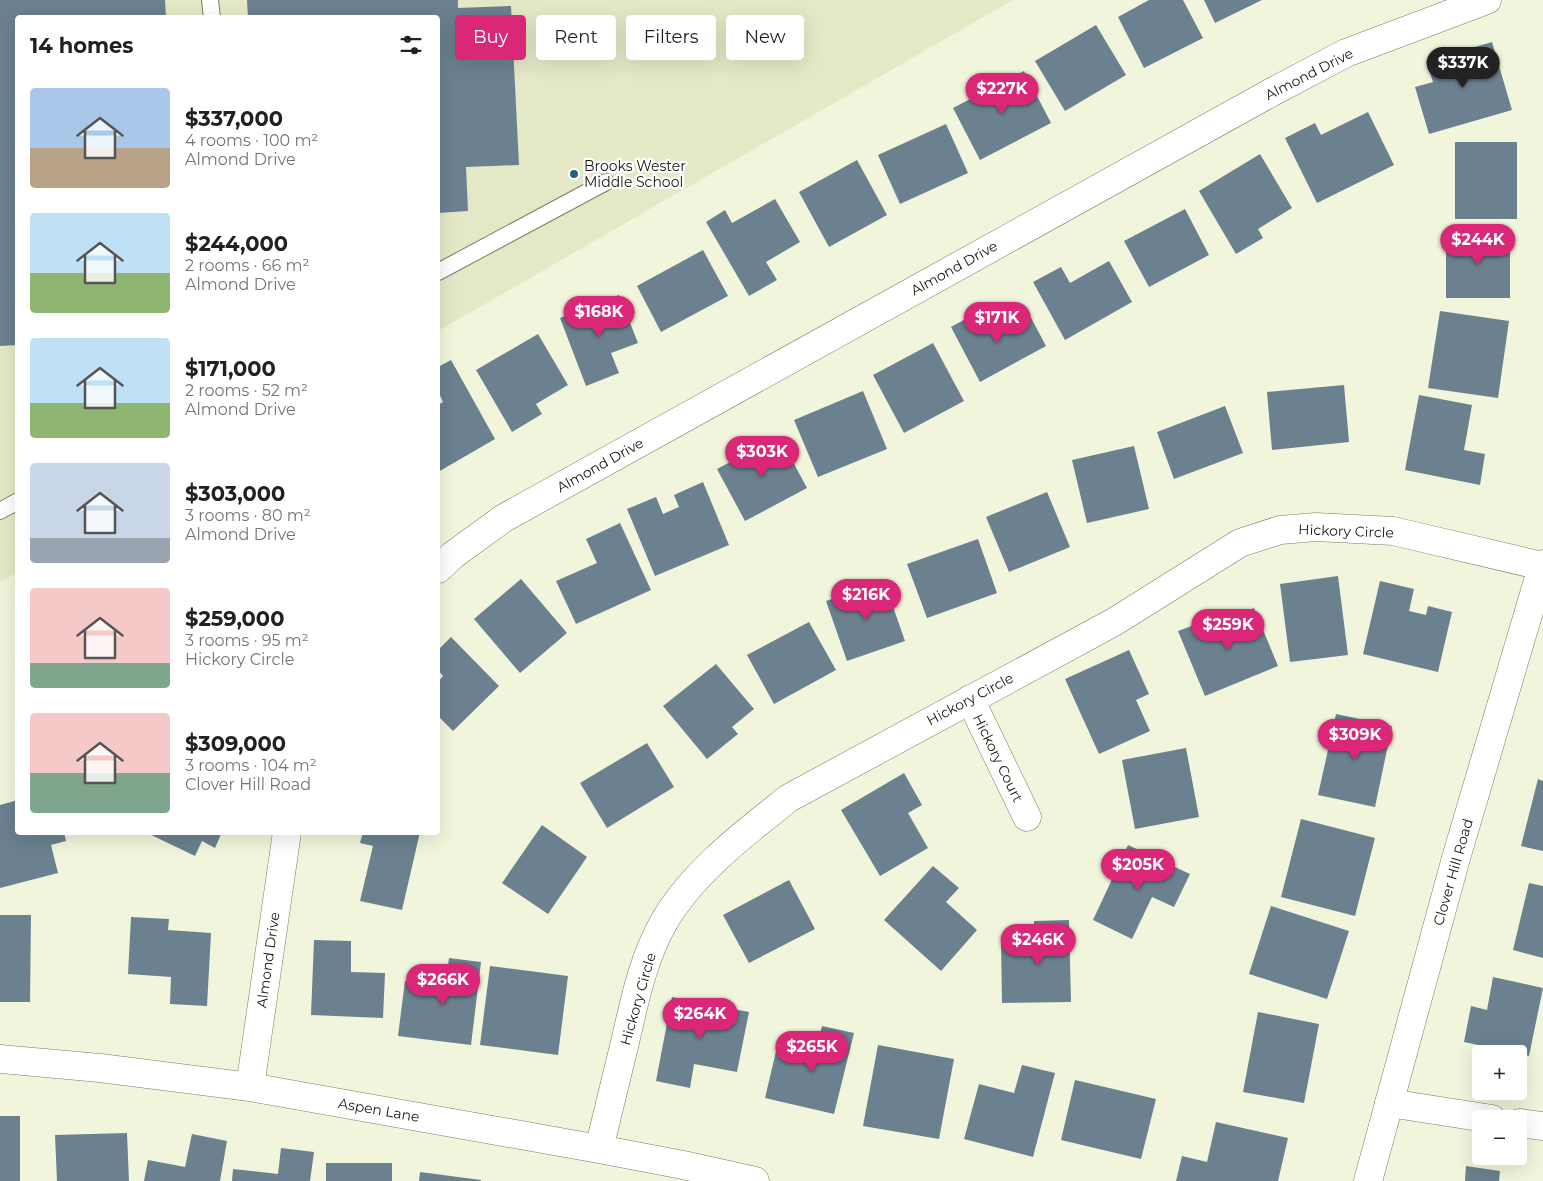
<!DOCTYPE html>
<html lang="en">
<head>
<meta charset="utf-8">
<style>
	:root { --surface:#fff; --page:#f2f2f2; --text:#202124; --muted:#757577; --accent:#db2777 }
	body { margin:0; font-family:Montserrat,sans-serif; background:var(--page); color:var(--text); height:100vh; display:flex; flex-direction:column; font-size:19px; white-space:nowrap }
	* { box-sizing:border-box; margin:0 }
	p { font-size:16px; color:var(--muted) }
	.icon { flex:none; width:28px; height:28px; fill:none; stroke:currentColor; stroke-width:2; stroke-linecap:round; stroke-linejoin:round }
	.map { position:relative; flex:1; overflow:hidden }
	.side { position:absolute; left:15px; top:15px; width:425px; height:820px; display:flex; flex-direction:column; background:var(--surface); border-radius:5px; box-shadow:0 5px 20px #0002 }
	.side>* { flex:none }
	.banner { position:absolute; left:455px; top:15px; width:475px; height:45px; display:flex; gap:10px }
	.controls { position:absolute; left:1472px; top:1045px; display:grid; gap:10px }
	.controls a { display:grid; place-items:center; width:55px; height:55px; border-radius:5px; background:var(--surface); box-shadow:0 5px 20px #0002; font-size:25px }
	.price { position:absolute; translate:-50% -42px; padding:0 11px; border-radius:18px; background:var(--accent); color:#fff; font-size:16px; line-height:32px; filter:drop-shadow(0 1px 2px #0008) }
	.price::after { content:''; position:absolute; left:50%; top:30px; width:15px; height:11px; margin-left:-8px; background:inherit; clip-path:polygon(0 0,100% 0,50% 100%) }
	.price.current { background:#222; color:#fff }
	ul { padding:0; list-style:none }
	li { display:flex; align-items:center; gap:15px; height:125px; padding:0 15px }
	li span { display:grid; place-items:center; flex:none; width:140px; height:100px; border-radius:5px; color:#555 }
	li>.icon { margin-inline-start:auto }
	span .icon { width:60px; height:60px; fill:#fffc; stroke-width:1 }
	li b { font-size:21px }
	h2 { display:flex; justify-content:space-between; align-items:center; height:60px; padding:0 15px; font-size:21px }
	.pill { padding:0 18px; border-radius:5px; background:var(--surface); box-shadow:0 5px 20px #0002; font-size:18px; line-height:45px }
	.pill.current { background:var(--accent); color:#fff }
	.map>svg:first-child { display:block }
	.built { fill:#e4e8c7 }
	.building { fill:#6b818f }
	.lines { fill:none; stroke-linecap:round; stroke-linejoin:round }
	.service-casing { stroke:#7a7c65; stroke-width:18 }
	.minor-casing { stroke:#7a7c65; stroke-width:29 }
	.tertiary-casing { stroke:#7a7c65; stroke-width:29 }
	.service { stroke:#fff; stroke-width:16 }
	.minor { stroke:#fff; stroke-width:28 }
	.tertiary { stroke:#fff; stroke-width:28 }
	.poi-dot { fill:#2c5f7c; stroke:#fff; stroke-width:2 }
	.labels { text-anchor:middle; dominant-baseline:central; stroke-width:4.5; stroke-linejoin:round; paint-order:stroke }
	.street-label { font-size:14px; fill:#17170f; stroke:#fff }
	.poi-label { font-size:14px; fill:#17170f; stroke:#fff; text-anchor:start }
</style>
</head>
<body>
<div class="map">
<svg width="1543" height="1181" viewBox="0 0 1543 1181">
	<rect width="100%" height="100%" fill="#f1f5db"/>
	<path class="built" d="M0 0H1013L438 331V18H18V572L0 582Z"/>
	<path class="building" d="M0 0H165L166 18H18V345L0 346Z
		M247 0H458V8L511 6 519 165 466 167 468 211 438 213V18H248Z
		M1149 0H1183L1203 38 1144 68 1118 17Z
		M1204 0H1262L1215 23Z
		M1096 25 1126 75 1065 111 1035 61Z
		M1492 42 1512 110 1429 134 1415 87 1433 82 1426 61Z
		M1024 71 1051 123 980 160 953 108Z
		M1368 112 1394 165 1317 203 1285 138 1315 123 1321 135Z
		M946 124 968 173 900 204 878 155Z
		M1455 142H1517V219H1455Z
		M1260 154 1292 208 1258 229 1263 238 1236 254 1199 191Z
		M857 160 887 215 829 247 799 192Z
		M775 199 800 242 766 262 777 280 749 296 706 222 725 210 732 223Z
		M1185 209 1209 255 1149 287 1124 241Z
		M1446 233H1510V298H1446Z
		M703 250 728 296 661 332 637 286Z
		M1109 261 1132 302 1065 340 1033 282 1061 267 1070 283Z
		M619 295 638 343 611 353 619 373 586 386 560 318Z
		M980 311 992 334 1029 314 1046 346 980 382 951 327Z
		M1440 311 1509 321 1498 398 1428 388Z
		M538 334 568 385 536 404 542 414 512 432 476 370Z
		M933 343 964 401 904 433 873 375Z
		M451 360 495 439 438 472V405L443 402 438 391V367Z
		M1344 385 1349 442 1272 450 1267 392Z
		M863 391 887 449 818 477 794 420Z
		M1419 395 1472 405 1464 450 1485 454 1480 485 1405 470Z
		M1225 406 1243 453 1174 479 1157 432Z
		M779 436 807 488 745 521 717 469Z
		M1134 446 1149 509 1087 523 1072 460Z
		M703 482 729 545 655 576 627 509 656 497 663 514 679 507 674 495Z
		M1047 492 1070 547 1009 572 986 517Z
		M620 523 651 590 576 624 556 581 597 563 586 539Z
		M978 539 997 593 927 618 907 564Z
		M1338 576 1348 655 1290 662 1280 584Z
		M521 579 567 633 520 673 474 619Z
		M884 581 905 641 847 661 826 601Z
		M1380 581 1414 589 1409 611 1426 615 1428 606 1452 612 1438 672 1363 654Z
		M1254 608 1278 666 1205 696 1178 631 1208 620 1210 626Z
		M809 622 836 670 774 704 747 655Z
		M451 637 499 686 453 731 438 716V682L443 676 438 670V650Z
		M1129 650 1149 694 1136 700 1150 731 1099 754 1065 679Z
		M716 664 754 709 732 727 738 734 707 759 663 706Z
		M1336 714 1392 726 1375 807 1318 795Z
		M647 743 674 787 607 828 580 783Z
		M1186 748 1199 817 1135 829 1122 760Z
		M904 773 922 805 908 813 928 848 880 876 841 810Z
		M1538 779 1543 781V851L1521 846Z
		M18 800V832H64L66 841 51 845 58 873 0 888V805Z
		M1301 819 1375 838 1355 916 1281 897Z
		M542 825 587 857 548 914 502 883Z
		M145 832H222L215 848 202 841 195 856Z
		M363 832H420L402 910 360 901 373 846 360 843Z
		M1128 845 1190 874 1174 907 1152 897 1132 939 1093 920Z
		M933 866 959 888 946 902 977 930 941 971 884 920Z
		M789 880 815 929 749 963 723 915Z
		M1529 883 1543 886V958L1513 950Z
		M1271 906 1349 931 1327 999 1249 974Z
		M0 915H31L30 1002H0Z
		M131 917 169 919 168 930 211 933 207 1006 170 1004 171 977 128 974Z
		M1069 920 1071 1002 1002 1003 1001 942 1034 941V921Z
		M314 940 351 941V972L385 973 383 1018 311 1015Z
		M449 958 481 962 471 1045 398 1036 405 981 445 986Z
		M490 966 568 976 558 1055 480 1045Z
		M1493 977 1543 988 1529 1056 1464 1042 1471 1006 1487 1010Z
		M672 997 749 1012 737 1072 694 1064 690 1088 656 1081Z
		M1258 1012 1319 1024 1304 1103 1243 1092Z
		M822 1026 854 1033 834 1114 765 1098 777 1047 815 1056Z
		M878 1045 954 1059 939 1139 863 1126Z
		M1022 1065 1055 1073 1033 1157 964 1139 979 1084 1014 1093Z
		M1075 1080 1156 1099 1141 1159 1061 1140Z
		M0 1116H20V1181H0Z
		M1216 1122 1288 1138 1278 1181H1176L1182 1156 1207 1162Z
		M127 1133 129 1181H57L55 1135Z
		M192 1134 227 1141 220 1181H144L148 1160 185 1167Z
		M281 1148 314 1152 310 1181H232L233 1169 278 1174Z
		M326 1163H392V1181H326Z
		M1466 1166 1500 1171 1499 1181H1465Z
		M420 1172 481 1180V1181H419Z"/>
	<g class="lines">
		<defs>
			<path id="service" d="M210 0 212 18
				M438 272 606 182
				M0 511 18 501"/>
			<path id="minor" d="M438 569 453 555 504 518 1274 91 1346 53 1487 0
				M970 699 1027 817
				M0 1059 100 1068 250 1087 599 1149 683 1165 755 1181
				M250 1087 287 832
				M1389 1103 1492 1119
				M1519 1123 1543 1126
				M599 1149C608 1112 617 1075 626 1038 635 998 644 956 665 920 694 871 745 833 789 798L1114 622 1240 543 1280 530 1316 527 1393 531 1542 566"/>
			<path id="tertiary" d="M1368 1181 1456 858 1543 564"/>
		</defs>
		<use href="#service" class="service-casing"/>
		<use href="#minor" class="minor-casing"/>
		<use href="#tertiary" class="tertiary-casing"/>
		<use href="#service" class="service"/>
		<use href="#minor" class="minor"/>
		<use href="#tertiary" class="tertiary"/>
	</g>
	<circle class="poi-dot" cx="574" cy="174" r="5"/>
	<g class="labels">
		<g class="street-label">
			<text transform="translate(1309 74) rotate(-27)">Almond Drive</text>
			<text transform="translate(954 268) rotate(-29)">Almond Drive</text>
			<text transform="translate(600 465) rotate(-29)">Almond Drive</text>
			<text transform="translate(1346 531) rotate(2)">Hickory Circle</text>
			<text transform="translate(970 699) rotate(-28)">Hickory Circle</text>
			<text transform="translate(998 758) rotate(64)">Hickory Court</text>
			<text transform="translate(1453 872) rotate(-74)">Clover Hill Road</text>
			<text transform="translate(268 960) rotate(-82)">Almond Drive</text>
			<text transform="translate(638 999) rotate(-74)">Hickory Circle</text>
			<text transform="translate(379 1110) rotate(10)">Aspen Lane</text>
		</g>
		<g class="poi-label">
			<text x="584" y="166">Brooks Wester<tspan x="584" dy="16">Middle School</tspan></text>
		</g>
	</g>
</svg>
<div class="controls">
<a>+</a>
<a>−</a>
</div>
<b class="price current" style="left:1463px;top:89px">$337K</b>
<b class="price" style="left:1002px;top:115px">$227K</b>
<b class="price" style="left:1478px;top:266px">$244K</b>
<b class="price" style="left:599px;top:338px">$168K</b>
<b class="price" style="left:997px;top:344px">$171K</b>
<b class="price" style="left:762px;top:478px">$303K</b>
<b class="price" style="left:866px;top:621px">$216K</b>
<b class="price" style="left:1228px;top:651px">$259K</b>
<b class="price" style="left:1355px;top:761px">$309K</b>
<b class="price" style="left:1138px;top:891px">$205K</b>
<b class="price" style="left:1038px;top:966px">$246K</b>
<b class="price" style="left:443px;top:1006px">$266K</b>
<b class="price" style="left:700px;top:1040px">$264K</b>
<b class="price" style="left:812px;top:1073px">$265K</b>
<div class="banner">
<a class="pill current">Buy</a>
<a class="pill">Rent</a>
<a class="pill">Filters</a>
<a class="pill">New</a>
</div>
<section class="side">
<h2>14 homes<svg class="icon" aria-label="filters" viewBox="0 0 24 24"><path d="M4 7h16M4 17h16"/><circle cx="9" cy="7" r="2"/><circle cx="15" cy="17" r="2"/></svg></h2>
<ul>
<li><span style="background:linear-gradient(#a9c7e8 60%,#b9a48a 0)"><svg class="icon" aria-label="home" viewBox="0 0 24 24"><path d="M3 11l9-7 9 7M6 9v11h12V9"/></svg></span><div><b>$337,000</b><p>4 rooms · 100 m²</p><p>Almond Drive</p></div></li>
<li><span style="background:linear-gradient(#bfe0f5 60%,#8fb573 0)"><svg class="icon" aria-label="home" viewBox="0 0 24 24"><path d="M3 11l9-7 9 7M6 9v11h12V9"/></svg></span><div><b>$244,000</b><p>2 rooms · 66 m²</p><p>Almond Drive</p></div></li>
<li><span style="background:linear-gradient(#bfe0f5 65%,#8fb573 0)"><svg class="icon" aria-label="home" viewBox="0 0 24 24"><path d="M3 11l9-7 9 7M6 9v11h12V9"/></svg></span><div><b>$171,000</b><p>2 rooms · 52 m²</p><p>Almond Drive</p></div></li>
<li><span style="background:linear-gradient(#c9d6e8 75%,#9aa5b1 0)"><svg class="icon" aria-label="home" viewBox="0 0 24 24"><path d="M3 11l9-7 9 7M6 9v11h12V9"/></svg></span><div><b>$303,000</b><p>3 rooms · 80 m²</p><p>Almond Drive</p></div></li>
<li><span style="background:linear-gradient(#f6c9c9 75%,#7fa58c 0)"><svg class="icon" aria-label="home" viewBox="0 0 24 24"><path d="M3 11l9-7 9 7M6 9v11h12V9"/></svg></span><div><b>$259,000</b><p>3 rooms · 95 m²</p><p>Hickory Circle</p></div></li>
<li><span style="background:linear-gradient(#f6c9c9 60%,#7fa58c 0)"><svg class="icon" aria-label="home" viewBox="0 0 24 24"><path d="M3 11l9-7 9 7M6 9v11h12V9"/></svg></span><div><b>$309,000</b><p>3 rooms · 104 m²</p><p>Clover Hill Road</p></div></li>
</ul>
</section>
</div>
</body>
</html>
